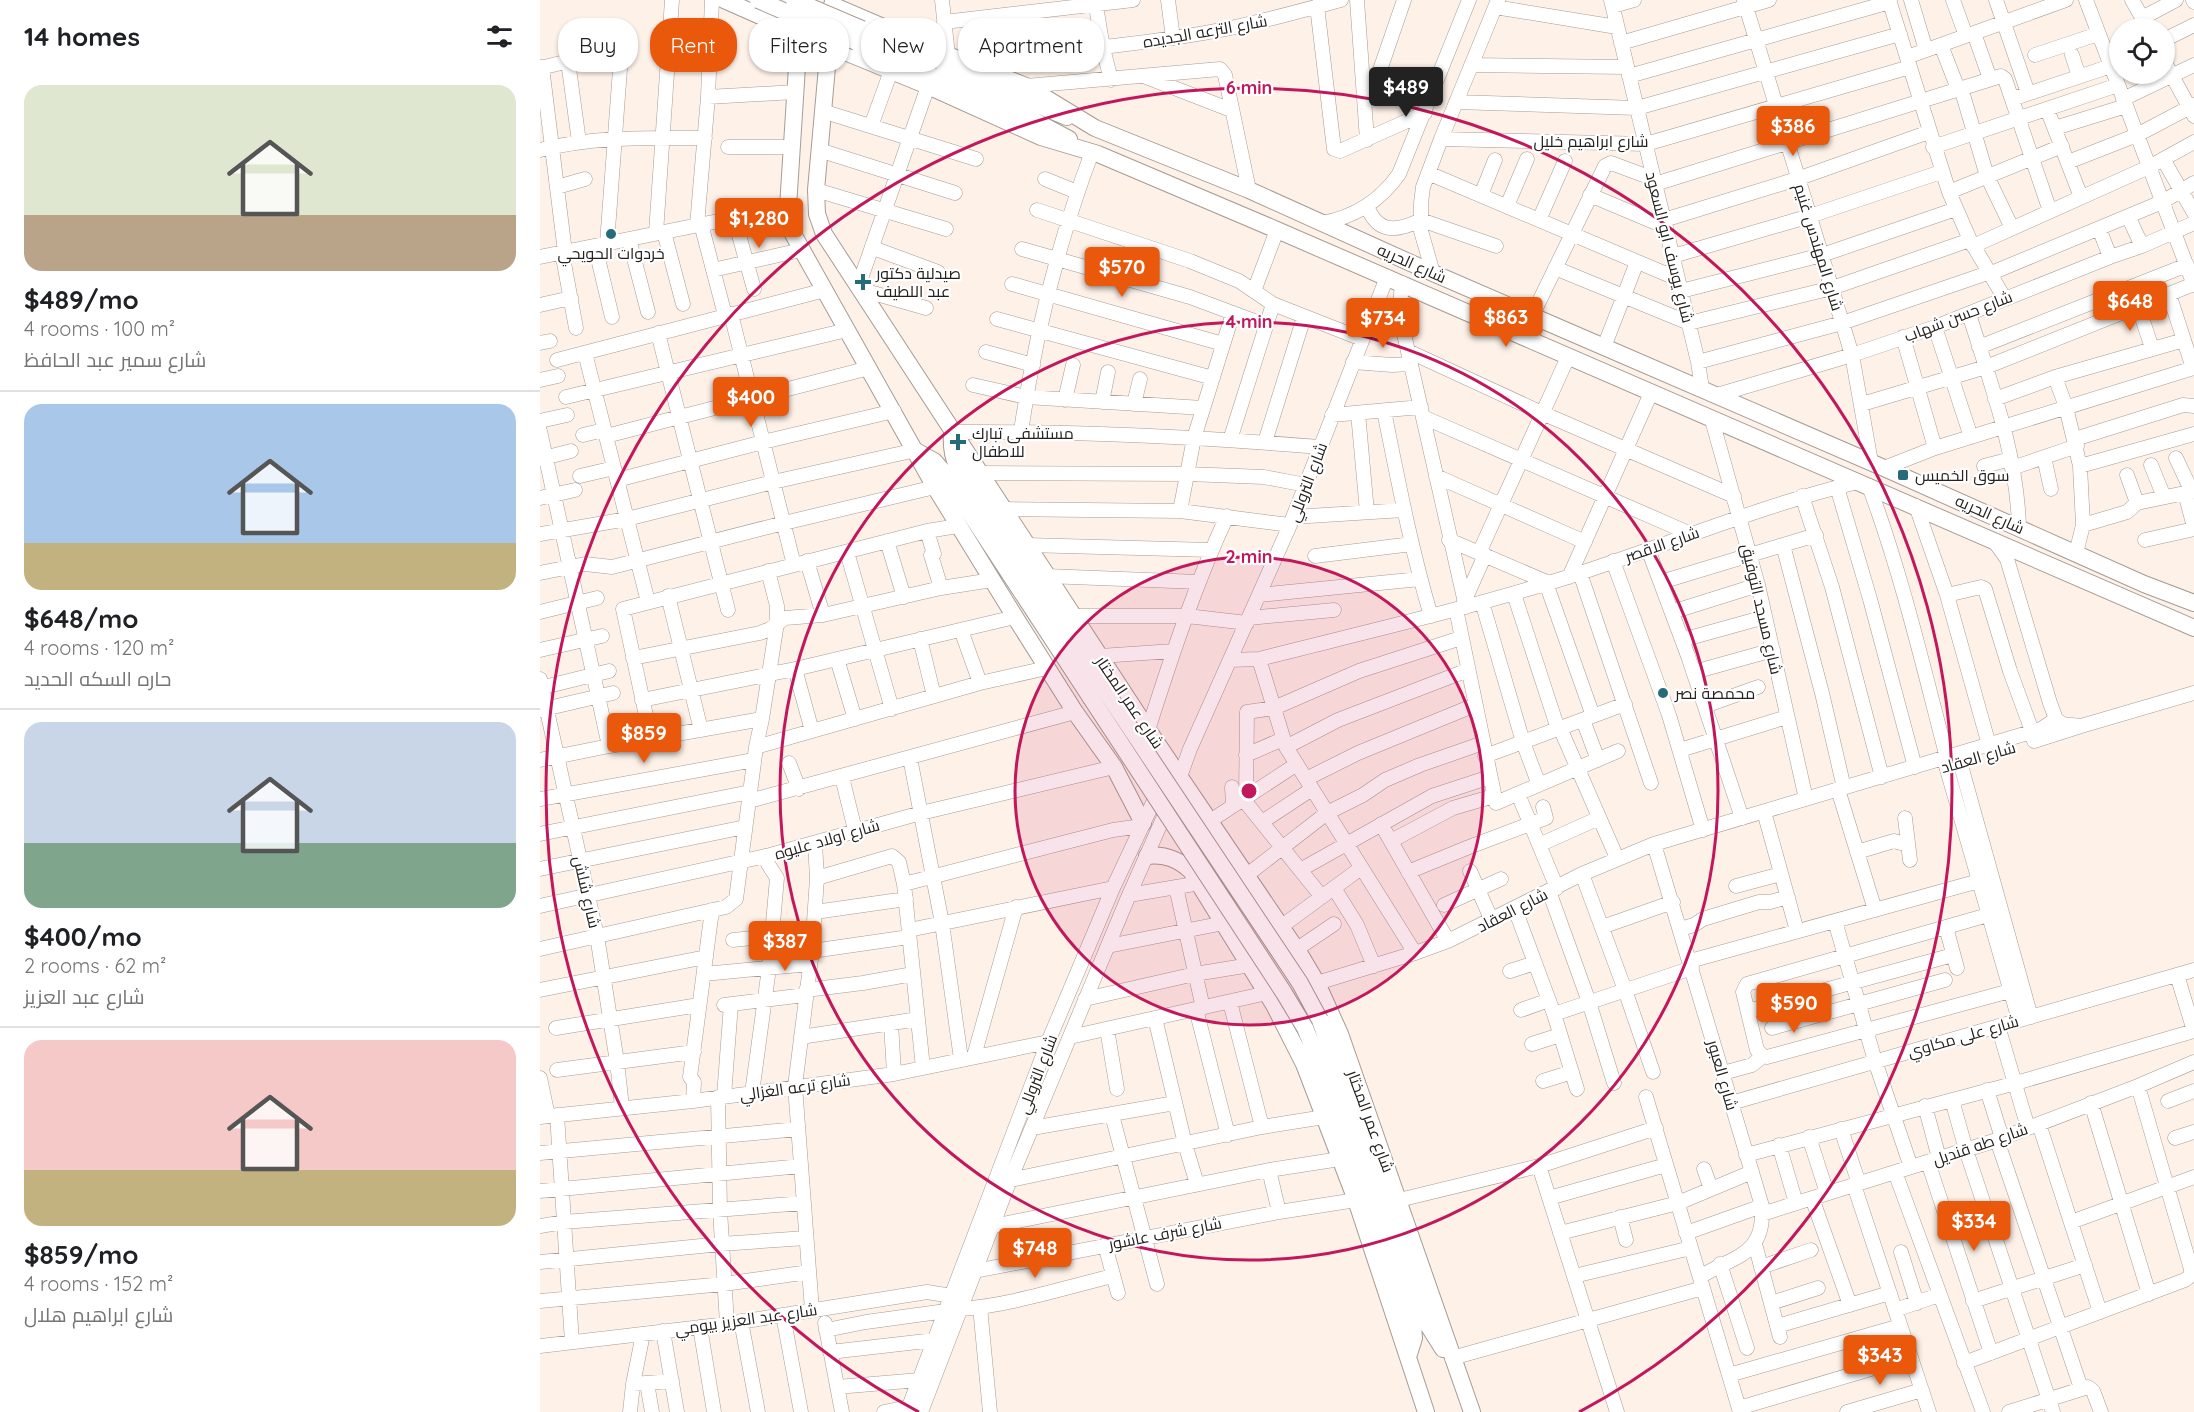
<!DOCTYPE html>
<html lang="en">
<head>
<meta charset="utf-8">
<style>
	:root { --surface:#fff; --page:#f2f2f2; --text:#202124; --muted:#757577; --line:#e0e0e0; --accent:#ea580c }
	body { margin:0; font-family:Quicksand,Cairo,sans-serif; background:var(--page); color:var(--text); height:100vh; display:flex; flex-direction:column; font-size:22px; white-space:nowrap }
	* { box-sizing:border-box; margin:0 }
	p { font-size:20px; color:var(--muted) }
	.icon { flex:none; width:33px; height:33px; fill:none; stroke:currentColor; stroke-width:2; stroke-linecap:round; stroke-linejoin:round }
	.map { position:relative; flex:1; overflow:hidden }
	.side { display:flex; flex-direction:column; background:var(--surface); width:540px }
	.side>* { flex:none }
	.banner { position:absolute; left:18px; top:18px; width:570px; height:54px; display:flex; gap:12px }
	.fabs { position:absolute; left:1569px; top:18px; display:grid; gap:12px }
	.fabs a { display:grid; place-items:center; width:66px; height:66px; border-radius:50%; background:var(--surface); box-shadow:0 2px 4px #0004; font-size:30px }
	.price { position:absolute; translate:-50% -51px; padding:0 14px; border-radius:6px; background:var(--accent); color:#fff; font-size:20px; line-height:39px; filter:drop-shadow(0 2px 3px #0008) }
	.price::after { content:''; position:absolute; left:50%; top:36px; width:18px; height:14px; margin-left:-9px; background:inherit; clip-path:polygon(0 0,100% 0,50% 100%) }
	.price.on { background:#222; color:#fff }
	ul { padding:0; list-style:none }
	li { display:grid; align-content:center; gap:12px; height:318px; padding:0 24px }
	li+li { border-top:2px solid var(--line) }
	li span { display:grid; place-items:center; height:186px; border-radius:18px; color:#555 }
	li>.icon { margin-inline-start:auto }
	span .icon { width:108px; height:108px; fill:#fffc; stroke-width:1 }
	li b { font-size:26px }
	h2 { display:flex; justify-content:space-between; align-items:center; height:72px; padding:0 24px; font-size:26px }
	.tag { padding:0 21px; border-radius:24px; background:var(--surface); box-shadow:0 2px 4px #0004; font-size:21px; line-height:54px }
	.tag.on { background:var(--accent); color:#fff }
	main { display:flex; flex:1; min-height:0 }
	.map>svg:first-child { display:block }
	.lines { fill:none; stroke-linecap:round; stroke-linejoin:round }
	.minor-casing { stroke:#a79c94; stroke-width:15 }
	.major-casing { stroke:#a79c94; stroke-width:18 }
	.minor { stroke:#fff; stroke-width:14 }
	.major { stroke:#fff; stroke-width:16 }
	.major-bridge-casing { stroke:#a79c94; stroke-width:18; stroke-linecap:butt }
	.major-bridge { stroke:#fff; stroke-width:16 }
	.ring { fill:none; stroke:#c2185b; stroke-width:3 }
	.poi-dot { fill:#256b79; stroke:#fff; stroke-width:2 }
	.labels { text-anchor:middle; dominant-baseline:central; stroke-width:4.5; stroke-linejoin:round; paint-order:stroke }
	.street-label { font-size:16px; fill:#25211e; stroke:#fff }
	.poi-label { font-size:16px; fill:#25211e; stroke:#fff; text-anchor:start }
	.centre { fill:#c2185b; stroke:#fff; stroke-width:3 }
	.ring-label { font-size:18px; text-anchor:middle; font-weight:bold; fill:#c2185b; stroke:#fff; stroke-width:4.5; stroke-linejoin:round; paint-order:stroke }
</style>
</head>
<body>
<main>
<section class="side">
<h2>14 homes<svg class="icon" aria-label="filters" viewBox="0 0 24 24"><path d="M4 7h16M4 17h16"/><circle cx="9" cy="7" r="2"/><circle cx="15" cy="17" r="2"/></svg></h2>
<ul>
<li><span style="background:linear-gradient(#dfe7d0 70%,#b9a48a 0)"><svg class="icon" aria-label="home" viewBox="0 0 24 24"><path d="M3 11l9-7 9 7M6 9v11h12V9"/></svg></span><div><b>$489/mo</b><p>4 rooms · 100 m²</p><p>شارع سمير عبد الحافظ</p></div></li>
<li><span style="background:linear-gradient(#a9c7e8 75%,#c2b280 0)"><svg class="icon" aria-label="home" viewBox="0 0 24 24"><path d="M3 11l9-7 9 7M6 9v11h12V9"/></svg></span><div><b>$648/mo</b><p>4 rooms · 120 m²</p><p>حاره السكه الحديد</p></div></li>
<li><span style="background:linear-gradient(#c9d6e8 65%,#7fa58c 0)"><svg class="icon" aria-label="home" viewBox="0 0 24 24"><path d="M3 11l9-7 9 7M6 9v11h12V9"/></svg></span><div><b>$400/mo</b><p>2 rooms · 62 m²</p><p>شارع عبد العزيز</p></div></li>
<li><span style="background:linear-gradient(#f6c9c9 70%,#c2b280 0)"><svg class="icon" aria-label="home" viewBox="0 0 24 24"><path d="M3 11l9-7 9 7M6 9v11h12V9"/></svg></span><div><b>$859/mo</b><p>4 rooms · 152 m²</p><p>شارع ابراهيم هلال</p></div></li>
</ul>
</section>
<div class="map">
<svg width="1654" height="1412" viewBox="0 0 1654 1412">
	<rect width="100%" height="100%" fill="#fdf1e8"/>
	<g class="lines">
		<defs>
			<path id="minor" d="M402 0 408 55
				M555 0 563 48 571 80
				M628 0 633 38
				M817 0 827 140
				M1071 0 1158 362 1162 389
				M1204 0 1312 355 1331 462
				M1349 0 1409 192 1430 240 1465 299
				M1371 0 1386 50
				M1413 0 1426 36
				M1456 0 1488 93
				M1546 0 1654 285
				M1592 0 1608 28
				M1653 0 1654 2
				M777 6 794 149 800 151 885 113
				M1073 6 1094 0
				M955 7 1077 27
				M1602 18 1636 0
				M404 22 593 0
				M1434 33 1450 79
				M1624 40 1654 25
				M1081 43 1229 0
				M1401 45 1418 89
				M1495 55 1558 34
				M1532 55 1539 76
				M1367 57 1526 0
				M422 60C510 52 599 46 686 29 725 21 763 10 801 0
				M28 61 39 142
				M1624 61 1654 116
				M931 65 1087 67
				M2 67 25 252
				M0 68 72 51 78 53 81 56 67 243
				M1089 76 1350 2
				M606 77 691 110
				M486 86 680 69 685 75 709 190
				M1421 88 1447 176 1472 228
				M168 97 255 92
				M824 97 840 70 864 0
				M1472 99 1571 66
				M1583 99 1654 65
				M916 102 1097 108 1360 34
				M1507 109 1541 197
				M282 111 436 159
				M331 126 351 71
				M1515 128 1586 106
				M901 139 1106 144 1370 67
				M188 147H252
				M1393 147 1578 85
				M0 150C54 136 110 138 165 138
				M279 150 415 193
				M1623 159 1654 213
				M1528 162 1597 135 1654 105
				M888 173 1138 279
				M505 179 537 192
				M1115 184 1461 76 1465 79 1510 211
				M17 187 45 179
				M276 190 406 229
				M1409 192 1522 146
				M941 195 955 160
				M1050 195 1126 227
				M827 206C838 235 858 231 881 220L956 246
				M967 206 987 159
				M497 210 650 261 699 281 733 304 822 339
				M1588 216 1602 246
				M194 217 214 289
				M999 220 1025 161
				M1124 220 1257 179 1389 132
				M782 223C815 217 840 201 859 174L929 0
				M161 224 185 315
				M157 225 168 97 172 0
				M1559 228 1570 257
				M124 232 143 304
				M116 233 132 0
				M89 239 108 312
				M55 246 72 317
				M1433 246 1609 167 1654 142
				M333 248 398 272
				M482 249 650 297 725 325
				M22 252 36 328
				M1133 256 1270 216 1401 172
				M0 257 248 207
				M1015 268 1149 323 1292 288 1430 240
				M173 270 261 250
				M893 273 881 231V203L883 187 901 139 958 0
				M1449 274 1622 202 1654 183
				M862 283 860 307 864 334 926 607
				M472 284 683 344
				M318 287 388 86
				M319 289 386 308
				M714 291 737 230
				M1141 291 1282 255 1416 209
				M1629 294 1653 368
				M0 305 31 298
				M1598 306 1612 348
				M191 314 254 565
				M1429 314C1451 384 1477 454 1479 527
				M992 316 1065 166 1071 163 1114 179
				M457 319 673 378
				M1395 327 1431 437
				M118 333 188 610
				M1363 337 1395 448
				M0 343 10 341
				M1064 347 1097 262
				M1439 347 1647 265
				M868 351 1002 413 1194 496
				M446 352 493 365
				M45 353 108 602
				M17 360 285 290
				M813 362 852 365 871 364
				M1158 362 1302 323 1448 273
				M1515 377 1526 407 1540 466 1543 525 1536 553
				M0 380 18 376
				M433 385 486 397 663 408
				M1177 395 1312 355 1395 327 1570 257 1602 246 1654 223
				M26 397 307 330
				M1455 399 1515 377 1644 340
				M525 400 533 365
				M562 402 568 372
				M594 404 600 379
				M1322 404 1446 367 1654 284
				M844 411C858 480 871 549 891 616
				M818 413 827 512
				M792 415 881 407
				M883 417 1151 534
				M1172 420 1218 585 1266 799
				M0 421 27 415
				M0 431 69 746
				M481 431C495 336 518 243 552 152
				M412 432C535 431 658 437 780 447
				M43 435 64 430
				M66 436 329 368
				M1535 439 1643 405 1654 406
				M690 440 733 304
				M725 442 764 317
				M1504 457 1511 489
				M1636 458 1652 492
				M0 459 31 451
				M1611 465 1624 497
				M1444 466 1471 459
				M1540 466 1654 434
				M1344 468 1395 448 1654 368
				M1472 468 1537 446
				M439 473 647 474 724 477 766 485
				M1587 475 1597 503
				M40 476 74 468
				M896 476 1045 542
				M77 480 223 442 354 411
				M1329 486C1362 575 1383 666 1407 758
				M1297 487 1330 599 1375 767
				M1645 493 1654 527
				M1262 496 1292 587 1342 777
				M0 498 35 490
				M1376 506 1407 595 1449 745
				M463 509 640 511 750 525
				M640 511 654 438 693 313
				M753 517 864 510
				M1543 525 1587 512 1597 503 1654 491
				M387 531 394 554 391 555 401 588
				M0 534 87 519 233 482 376 450
				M909 540 1009 583
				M1605 540 1654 529
				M347 541 364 597
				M1454 541 1467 559 1510 703 1516 719 1522 724 1541 726 1654 693
				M486 545 671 550
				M1243 545 1282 693 1304 788
				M1108 549 1148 656 1202 818
				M307 552 352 709
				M939 553 1028 357
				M775 556 872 544
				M267 561 283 615
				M1073 561 1129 715 1163 830
				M0 573 45 564 72 567 244 523 395 487
				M1040 573 1111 783
				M506 576 659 582
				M1029 577 1111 393
				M1121 582 1276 535
				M1006 583 1053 716
				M974 594 1018 729
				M719 595 880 579
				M1407 595 1441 587 1445 589 1470 671 1492 731
				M128 596 161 730
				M924 602 945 555
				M942 602 983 742 999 785
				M916 609 956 803 1078 751
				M0 612 57 598
				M1132 612 1218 585
				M533 616H647L707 623
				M709 618 794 610
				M421 630 440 683
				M380 639 394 696
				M1142 640 1225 617
				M0 650 62 636
				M560 656 634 651
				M93 658 220 633 230 629 245 618 283 615 401 588 452 580
				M297 659 315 719
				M719 659 746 747 875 953
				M690 660 719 659C822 633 926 609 1028 577 1125 546 1219 506 1318 482
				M255 669 272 731
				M1154 672 1233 650
				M0 679 57 936 77 1062 82 1107
				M0 688 69 671
				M102 700 255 669 475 617
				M1165 706 1218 687
				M0 710 73 693
				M1043 720 1058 760
				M1020 728 1077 858
				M608 730C631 658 655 585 687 516
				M111 739 83 609 387 531 418 526
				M1494 741 1541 726
				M216 747 440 683 507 668
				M746 747 798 720 928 670
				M1140 750 1247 717
				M706 755 743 739
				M945 756 1085 704
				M370 758 402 923 421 1059
				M0 760 69 746 222 719
				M1420 762 1491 1017
				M249 763 259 789
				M1406 766 1479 1020
				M302 777 315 830
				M766 779 818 753 935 705
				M637 785 650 749 750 525 847 277
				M692 787 693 806
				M978 794 1017 888
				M1300 796 1335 910
				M706 798 707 712 734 708 819 671 921 638
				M0 799 214 760
				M703 799 782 897
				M209 801 535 712
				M1365 818 1370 860
				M1226 819 1257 931
				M670 821 757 764
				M722 822 772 789
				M841 824 908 941
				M0 834 210 792
				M851 841 913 808 954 796
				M1114 844 1222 1206C1225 1257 1194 1255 1160 1277
				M999 845 1059 818
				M1317 852 1354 841 1368 845
				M0 869 205 827
				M760 870 892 796 950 777
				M930 871 952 921
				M868 872 929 847 1006 818 1003 807
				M1042 874 1085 990 1113 1072
				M707 875 787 813 823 795 845 780 880 765 943 743
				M277 878 352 856 359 862 364 884 383 1068
				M364 884 573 830 602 826
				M1196 886 1241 874
				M636 887 663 1008
				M794 888 817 925 834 966
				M1009 891 1049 1002 1074 1083
				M589 895 660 883
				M904 905 961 879
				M0 906 230 855 381 813 574 767
				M975 909 1014 1014 1037 1089
				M275 912 366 899
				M1448 915 1207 984 1203 992 1217 1050 1223 1056 1227 1057 1470 991
				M1295 921 1335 1061 1371 1167
				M742 926 821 868
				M1062 927 1133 902
				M1406 927 1417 968
				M232 929H274
				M1140 929 1154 925 1163 919 1219 902H1230L1248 897
				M369 930 573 888
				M193 940 232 936
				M568 946 684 923
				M0 949 186 907 196 899 216 747 222 719 237 623V606L228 571
				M757 949 794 924
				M272 951 369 937
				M1150 961 1439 881
				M970 971 995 963
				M164 974 270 964
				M1637 975 1654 1031
				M777 983 875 953 908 941 1042 874 1114 844 1501 729 1516 719
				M0 990 166 957
				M266 990 323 983 373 974
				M545 999 655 974 710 965
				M690 1002 722 1127
				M184 1005 265 995
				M656 1009 688 1135
				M981 1010 1009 1000
				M1208 1011 1413 955
				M1014 1014 1152 968
				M615 1018 645 1144 657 1184
				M351 1023 354 1074
				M1458 1026 1488 1128
				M16 1028 159 1005
				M1232 1028 1405 980
				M567 1029 577 1089
				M261 1037 378 1019
				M530 1037 727 993
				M992 1044 1020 1035
				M434 1056 476 907
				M17 1070 154 1052
				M1183 1073 1212 1065 1223 1056
				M0 1078 8 1116
				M1003 1081 1032 1072
				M1447 1090 1462 1138
				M212 1093 229 968 237 878 228 864 226 856
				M184 1096 191 1004
				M178 1097 180 1210 187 1324
				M1106 1097 1200 1412
				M1412 1100 1426 1150 1513 1412
				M153 1101 154 1082 150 1077 172 910
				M1628 1101 1654 1091
				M1191 1103 1654 970
				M1551 1103 1609 1294
				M1385 1106 1399 1158
				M17 1115 32 1342
				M572 1115 617 1284
				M0 1117 153 1101 354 1074 508 1042
				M1499 1124 1560 1312
				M492 1128 635 1103
				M1301 1129 1319 1184
				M1269 1137 1287 1193
				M1635 1138 1654 1132
				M1457 1140 1541 1388
				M1239 1145 1256 1203
				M0 1153 258 1129
				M1206 1155 1476 1083 1654 1031
				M1388 1162 1451 1353
				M999 1166 1077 1412
				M1164 1169 1171 1189
				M729 1170 739 1212
				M1355 1172 1443 1412
				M470 1180 722 1127 784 1117
				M1314 1185 1389 1412
				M0 1191 261 1166
				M1009 1198 1126 1165
				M1272 1198 1310 1305
				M859 1200 999 1166 1116 1128
				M1222 1214 1457 1140 1598 1086 1654 1062
				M1080 1217 1086 1240
				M1531 1222 1654 1177
				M0 1226 24 1222 264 1203
				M453 1226 729 1170 800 1159
				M1020 1233 1138 1203 1212 1172
				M1146 1233 1222 1206
				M1215 1244 1240 1337
				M565 1245 578 1293
				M1361 1252 1377 1303
				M0 1262 181 1244 266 1238
				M1180 1264 1207 1348
				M1221 1267 1271 1250
				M435 1271 739 1212 816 1200
				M1034 1276 1151 1248
				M0 1301 184 1284 269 1272
				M1433 1301 1545 1265
				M1231 1303 1278 1288
				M440 1307 450 1412
				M421 1309C472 1305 523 1288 573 1276
				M272 1310 255 1086 272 951 277 878 275 843
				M1355 1310 1399 1295
				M243 1315 261 1412
				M201 1321 218 1412
				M285 1323 302 1412
				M1237 1326 1350 1293
				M160 1327 174 1412
				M286 1330 326 1322 406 1311
				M123 1331 137 1412
				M0 1346 187 1324 387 1292 412 1296
				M290 1352 395 1340
				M912 1358 1163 1288
				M1424 1363 1645 1280 1650 1276 1651 1269 1598 1086
				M1189 1375 1360 1326
				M107 1383 112 1412
				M93 1384 132 1381
				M297 1387 379 1380
				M1199 1408 1371 1357
				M90 1412 93 1384 103 1334
				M344 1412 368 1407
				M367 1412 508 1042 573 888 619 790
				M381 1412 470 1180 589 895 629 805
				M1307 1412 1382 1390
				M1469 1412 1548 1387 1553 1391 1561 1412"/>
			<path id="major" d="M184 0 259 33
				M293 0 276 190 277 214 284 234 608 730 761 956 777 983 800 1034 932 1412
				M261 4 248 207 253 234 395 487 475 617 535 712 574 767 603 823
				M292 5 420 60 486 86 555 128 709 190 893 273 1344 468 1604 584 1654 603
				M316 42 493 120 529 139
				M288 45 388 86 501 137 558 154 737 230 1654 628
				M404 66 527 117
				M412 433C411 449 413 460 421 473L565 690
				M376 451 394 461 401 469 551 698
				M607 856C625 854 638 859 651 871L734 1005 764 1064 816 1200 886 1412
				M780 1020 886 1322 903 1349
				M765 1028 775 1052 873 1325 874 1338 868 1357"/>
		</defs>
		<use href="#minor" class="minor-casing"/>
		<use href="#major" class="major-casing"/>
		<use href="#minor" class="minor"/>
		<use href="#major" class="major"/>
		<defs>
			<path id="major-bridge" d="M218 0 316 42
				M254 0 322 29
				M565 690 760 983 780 1020
				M551 698 744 993 765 1028"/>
		</defs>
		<use href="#major-bridge" class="major-bridge-casing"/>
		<use href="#major-bridge" class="major-bridge"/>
	</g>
	<circle cx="709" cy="791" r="234" fill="#c2185b" fill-opacity=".12"/>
	<g class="ring">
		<circle cx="709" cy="791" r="234"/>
		<circle cx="709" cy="791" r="469"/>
		<path d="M379 1412A703 703 0 1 1 1039 1412"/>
	</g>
	<g class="poi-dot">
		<circle cx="71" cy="234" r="6"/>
		<path d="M320 273h6v6h6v6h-6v6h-6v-6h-6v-6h6z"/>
		<path d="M415 433h6v6h6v6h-6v6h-6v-6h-6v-6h6z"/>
		<rect x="1357" y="469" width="12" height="12" rx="3"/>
		<circle cx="1123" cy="693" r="6"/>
	</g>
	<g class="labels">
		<g class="street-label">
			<text transform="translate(665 31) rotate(-10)">شارع الترعه الجديده</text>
			<text x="1051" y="141">شارع ابراهيم خليل</text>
			<text transform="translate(1130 247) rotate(76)">شارع يوسف ابو السعود</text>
			<text transform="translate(1279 247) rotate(73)">شارع المهندس غنيم</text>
			<text transform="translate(872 263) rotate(24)">شارع الحريه</text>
			<text transform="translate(1418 316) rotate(-21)">شارع حسن شهاب</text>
			<text transform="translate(767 482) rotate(-69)">شارع التروللي</text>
			<text transform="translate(1450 514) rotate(24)">شارع الحريه</text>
			<text transform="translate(1122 544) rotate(-19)">شارع الاقصر</text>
			<text transform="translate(1222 609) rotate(77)">شارع مسجد التوفيق</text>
			<text transform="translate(590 702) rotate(56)">شارع عمر المختار</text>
			<text transform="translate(1438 757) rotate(-16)">شارع العقاد</text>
			<text transform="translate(287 839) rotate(-16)">شارع اولاد عليوه</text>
			<text transform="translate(47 892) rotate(77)">شارع شلش</text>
			<text transform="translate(972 910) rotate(-27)">شارع العقاد</text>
			<text transform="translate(1423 1036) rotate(-16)">شارع على مكاوي</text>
			<text transform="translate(497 1074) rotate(-69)">شارع التروللي</text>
			<text transform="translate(1183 1075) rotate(74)">شارع العبور</text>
			<text transform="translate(255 1087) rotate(-8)">شارع ترعه الغزالي</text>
			<text transform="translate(831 1121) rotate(70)">شارع عمر المختار</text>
			<text transform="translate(1440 1144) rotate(-19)">شارع طه قنديل</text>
			<text transform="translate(625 1233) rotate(-11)">شارع شرف عاشور</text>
			<text transform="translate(206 1319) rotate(-8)">شارع عبد العزيز بيومي</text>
		</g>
		<g class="poi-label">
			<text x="71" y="253" text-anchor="middle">خردوات الحويحي</text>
			<text x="336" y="273">صيدلية دكتور<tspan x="336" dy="18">عبد اللطيف</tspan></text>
			<text x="432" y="433">مستشفى تبارك<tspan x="432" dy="18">للاطفال</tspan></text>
			<text x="1375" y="475">سوق الخميس</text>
			<text x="1135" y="693">محمصة نصر</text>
		</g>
	</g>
	<circle cx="709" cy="791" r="9" class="centre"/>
	<g class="ring-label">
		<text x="709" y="94">6 min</text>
		<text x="709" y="328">4 min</text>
		<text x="709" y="563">2 min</text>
	</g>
</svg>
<div class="fabs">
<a><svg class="icon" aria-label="locate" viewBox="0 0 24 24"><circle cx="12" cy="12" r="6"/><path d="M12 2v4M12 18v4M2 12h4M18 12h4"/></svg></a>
</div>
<b class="price on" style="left:866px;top:118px">$489</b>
<b class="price" style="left:1253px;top:157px">$386</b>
<b class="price" style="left:219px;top:249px">$1,280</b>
<b class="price" style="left:582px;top:298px">$570</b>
<b class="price" style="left:1590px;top:332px">$648</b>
<b class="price" style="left:966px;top:348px">$863</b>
<b class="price" style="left:843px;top:349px">$734</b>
<b class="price" style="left:211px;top:428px">$400</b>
<b class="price" style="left:104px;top:764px">$859</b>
<b class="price" style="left:245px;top:972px">$387</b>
<b class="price" style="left:1254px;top:1034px">$590</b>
<b class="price" style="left:1434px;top:1252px">$334</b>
<b class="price" style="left:495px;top:1279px">$748</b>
<b class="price" style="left:1340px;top:1386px">$343</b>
<div class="banner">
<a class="tag">Buy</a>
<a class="tag on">Rent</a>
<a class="tag">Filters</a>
<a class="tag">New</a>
<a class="tag">Apartment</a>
</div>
</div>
</main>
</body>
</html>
